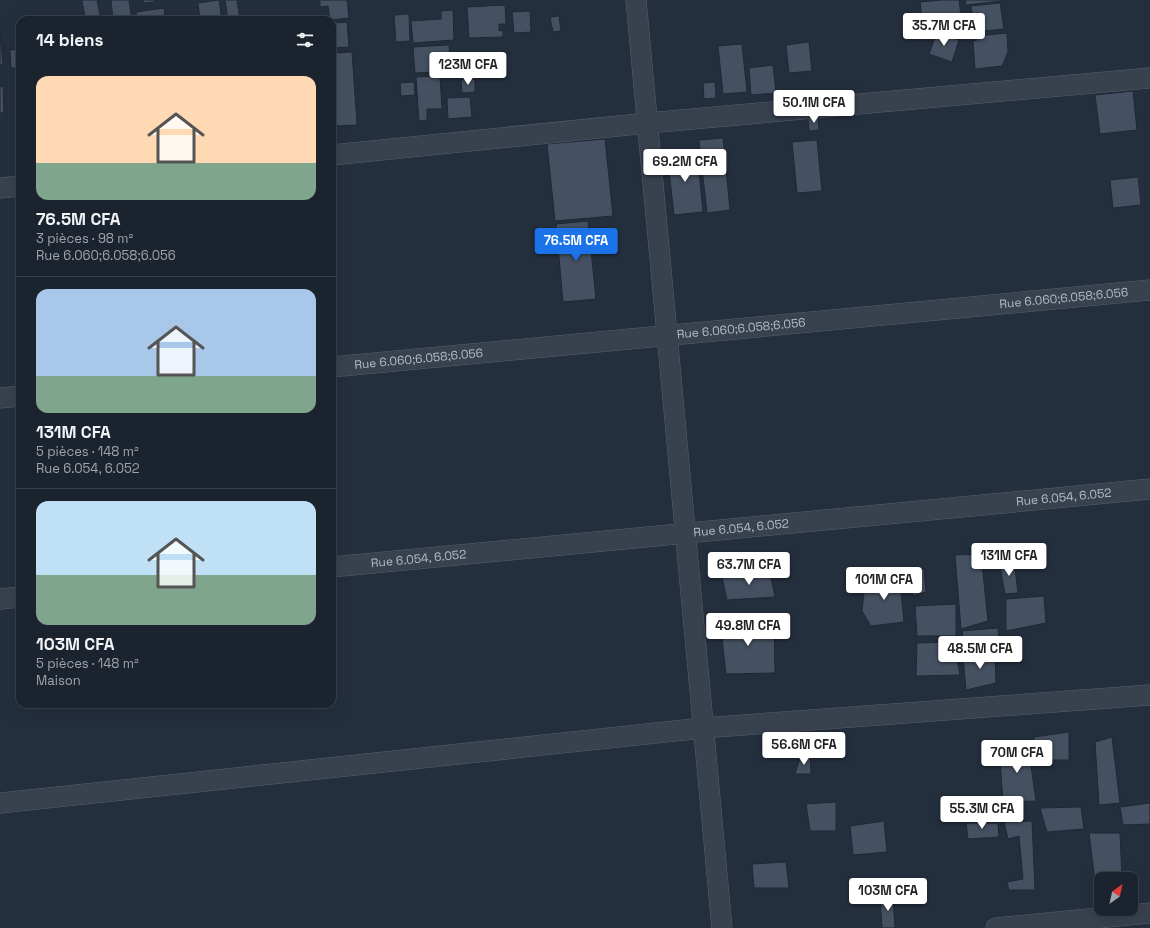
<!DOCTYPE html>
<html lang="fr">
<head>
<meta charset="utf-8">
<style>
	:root { --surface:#1b232e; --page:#242b36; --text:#f1f3f6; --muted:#a0a4aa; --line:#39404a; --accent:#1a73e8 }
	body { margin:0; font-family:"Space Grotesk",sans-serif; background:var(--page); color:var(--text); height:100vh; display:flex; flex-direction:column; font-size:15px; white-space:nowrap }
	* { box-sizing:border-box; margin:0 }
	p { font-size:13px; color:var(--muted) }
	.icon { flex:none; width:22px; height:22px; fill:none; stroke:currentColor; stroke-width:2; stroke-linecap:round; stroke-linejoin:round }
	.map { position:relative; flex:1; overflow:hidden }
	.drawer { position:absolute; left:16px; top:16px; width:320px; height:692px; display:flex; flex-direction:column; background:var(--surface); border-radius:12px; box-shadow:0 4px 16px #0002,0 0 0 1px var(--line) }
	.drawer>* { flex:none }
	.needle { width:26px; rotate:33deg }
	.controls { position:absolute; left:1094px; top:872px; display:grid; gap:8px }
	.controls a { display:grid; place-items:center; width:44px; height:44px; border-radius:8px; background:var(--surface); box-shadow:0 4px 16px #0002,0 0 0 1px var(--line); font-size:20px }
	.price { position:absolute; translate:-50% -34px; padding:0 9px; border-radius:4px; background:#fff; color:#222; font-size:13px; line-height:26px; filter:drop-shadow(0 1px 2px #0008) }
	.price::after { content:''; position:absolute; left:50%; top:24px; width:12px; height:9px; margin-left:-6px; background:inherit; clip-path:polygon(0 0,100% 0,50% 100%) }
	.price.current { background:var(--accent); color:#fff }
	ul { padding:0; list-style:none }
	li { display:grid; align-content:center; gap:8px; height:212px; padding:0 20px }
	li+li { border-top:1px solid var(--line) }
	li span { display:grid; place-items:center; height:124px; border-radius:12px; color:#555 }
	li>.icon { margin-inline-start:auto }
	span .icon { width:72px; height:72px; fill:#fffc; stroke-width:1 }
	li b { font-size:17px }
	h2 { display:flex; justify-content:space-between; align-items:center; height:48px; padding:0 20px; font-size:17px }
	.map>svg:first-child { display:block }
	.building { fill:#455162; stroke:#1f2835 }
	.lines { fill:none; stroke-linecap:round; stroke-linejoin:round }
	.minor-casing { stroke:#565f6c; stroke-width:21 }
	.minor { stroke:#38414e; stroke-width:20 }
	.labels { text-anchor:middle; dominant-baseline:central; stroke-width:3; stroke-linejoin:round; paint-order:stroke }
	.street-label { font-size:12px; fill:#b4bcc9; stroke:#1d2633 }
</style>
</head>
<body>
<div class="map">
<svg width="1150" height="928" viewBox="0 0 1150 928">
	<rect width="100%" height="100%" fill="#242f3e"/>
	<path class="building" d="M82 0H97L100 15 85 18Z
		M111 0H129L132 20H113Z
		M143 0H155V2L143 3Z
		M219 0 222 20H200L198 3Z
		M225 0H237L240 20H228Z
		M320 0H347L349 18 330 20 328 6 320 7Z
		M941 0H959L962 23 923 27 920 2Z
		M965 0H1001L1002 1 966 5Z
		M1000 3 1004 29 975 32 971 6Z
		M505 5 506 24H499V31L503 30V37L469 38 467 7Z
		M164 8 165 20H137L136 12Z
		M453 10 454 40 413 43 411 21 441 19V11Z
		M530 11 531 32 514 33 512 12Z
		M409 14 410 41 396 42 394 15Z
		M559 16 561 31 553 32 550 17Z
		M347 22 349 47 332 48V23Z
		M937 32 959 40 952 62 929 54Z
		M0 33 3 64 0 65Z
		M1007 33 1008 52 1002 66 975 69 973 41 977 40V36Z
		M809 42 812 71 789 73 786 45Z
		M742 44 747 92 723 94 718 46Z
		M449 45 451 71 415 73 413 47Z
		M20 49V68H11L10 50Z
		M352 52 357 125 332 126V53Z
		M773 65 776 93 751 95 749 68Z
		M440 76 442 109H427V120L419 121 416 77Z
		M475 79V92L462 93 461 80Z
		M414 82 415 95 401 96 400 83Z
		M715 82 716 98 704 99 703 83Z
		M3 86 4 113H0V87Z
		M1133 91 1137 130 1100 134 1095 95Z
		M470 97 472 117 448 119 447 98Z
		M818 117 819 130 809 131 808 118Z
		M723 138 730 210 707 213 699 140Z
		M605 139 613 216 555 221 547 144Z
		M817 140 822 191 797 193 792 142Z
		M697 151 703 212 674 215 667 153Z
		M1138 177 1141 205 1113 208 1110 180Z
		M588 221 596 299 563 302 556 224Z
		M981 554 988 621 961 629 955 555Z
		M1014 560 1018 593 1005 594 999 561Z
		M924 569 926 592 913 596 910 571Z
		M770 572 775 597 727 600 722 577Z
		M904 575 905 587 901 592 904 622 871 626 862 611 865 583Z
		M1044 596 1046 623 1006 631V599Z
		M956 604V636H917L915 606Z
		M747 618 748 630 757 629 758 620 774 621 775 673 726 674 720 620Z
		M998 628 999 642 965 649 962 631Z
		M954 642 960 675 916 676 917 643Z
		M995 653 996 683 966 690 963 656Z
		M1069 732V760H1037L1034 737Z
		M1112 737 1120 803 1099 805 1095 742Z
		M1028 744 1036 801 1003 802 999 746Z
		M810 752 811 774H795L799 761Z
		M836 802V831H810L806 804Z
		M1150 803V824L1123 825 1120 807Z
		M1081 807 1084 829 1047 832 1040 808Z
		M884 821 887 852 853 855 850 826Z
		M1032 821 1035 890H1009L1007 882 1023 879 1019 836 1008 839 1004 822Z
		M966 823H998L999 837 968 839Z
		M1089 833H1120L1122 879H1101V881H1095Z
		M786 862 789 888H754L752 864Z
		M880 896H893L895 928H882Z"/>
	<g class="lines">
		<defs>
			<g id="minor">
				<path d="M636 0 722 928"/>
				<path d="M332 155 648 123 1150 78"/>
				<path d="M0 188 20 186"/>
				<path id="s1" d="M332 367 1150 290"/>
				<path d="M0 398 20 396"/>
				<path id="s2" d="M332 567 1150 489"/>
				<path d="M0 599 20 597"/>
				<path d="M0 803 703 728 1150 695"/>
				<path d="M996 928 1150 913"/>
			</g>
		</defs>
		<use href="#minor" class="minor-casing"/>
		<use href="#minor" class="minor"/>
	</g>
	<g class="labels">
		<g class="street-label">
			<text stroke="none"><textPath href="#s1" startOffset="735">Rue 6.060;6.058;6.056</textPath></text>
			<text stroke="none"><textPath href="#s1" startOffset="411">Rue 6.060;6.058;6.056</textPath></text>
			<text stroke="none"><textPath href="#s1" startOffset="87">Rue 6.060;6.058;6.056</textPath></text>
			<text stroke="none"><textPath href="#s2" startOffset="735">Rue 6.054, 6.052</textPath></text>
			<text stroke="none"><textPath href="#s2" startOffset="411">Rue 6.054, 6.052</textPath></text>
			<text stroke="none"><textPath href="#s2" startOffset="87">Rue 6.054, 6.052</textPath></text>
		</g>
	</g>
</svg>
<div class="controls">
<a><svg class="needle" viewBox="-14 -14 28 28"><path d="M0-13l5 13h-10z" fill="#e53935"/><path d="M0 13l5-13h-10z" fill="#a0a4aa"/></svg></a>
</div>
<b class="price" style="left:944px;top:47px">35.7M CFA</b>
<b class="price" style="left:468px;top:86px">123M CFA</b>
<b class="price" style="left:814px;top:124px">50.1M CFA</b>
<b class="price" style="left:685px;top:183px">69.2M CFA</b>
<b class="price current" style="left:576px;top:262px">76.5M CFA</b>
<b class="price" style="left:1009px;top:577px">131M CFA</b>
<b class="price" style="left:749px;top:586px">63.7M CFA</b>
<b class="price" style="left:884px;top:601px">101M CFA</b>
<b class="price" style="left:748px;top:647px">49.8M CFA</b>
<b class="price" style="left:980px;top:670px">48.5M CFA</b>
<b class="price" style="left:804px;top:766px">56.6M CFA</b>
<b class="price" style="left:1017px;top:774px">70M CFA</b>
<b class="price" style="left:982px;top:830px">55.3M CFA</b>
<b class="price" style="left:888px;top:912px">103M CFA</b>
<section class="drawer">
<h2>14 biens<svg class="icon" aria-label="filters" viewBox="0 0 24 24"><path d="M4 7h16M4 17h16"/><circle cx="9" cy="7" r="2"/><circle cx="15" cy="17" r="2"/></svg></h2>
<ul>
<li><span style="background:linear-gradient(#ffd9b3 70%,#7fa58c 0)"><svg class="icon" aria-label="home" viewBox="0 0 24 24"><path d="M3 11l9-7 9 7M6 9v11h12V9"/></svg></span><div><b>76.5M CFA</b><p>3 pièces · 98 m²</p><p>Rue 6.060;6.058;6.056</p></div></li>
<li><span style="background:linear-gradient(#a9c7e8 70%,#7fa58c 0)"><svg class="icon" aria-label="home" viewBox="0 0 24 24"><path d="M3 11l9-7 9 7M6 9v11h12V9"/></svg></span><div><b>131M CFA</b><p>5 pièces · 148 m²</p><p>Rue 6.054, 6.052</p></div></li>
<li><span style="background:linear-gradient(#bfe0f5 60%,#7fa58c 0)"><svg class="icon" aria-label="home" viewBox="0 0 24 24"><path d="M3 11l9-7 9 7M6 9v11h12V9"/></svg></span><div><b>103M CFA</b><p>5 pièces · 148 m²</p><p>Maison</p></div></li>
</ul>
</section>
</div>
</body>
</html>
